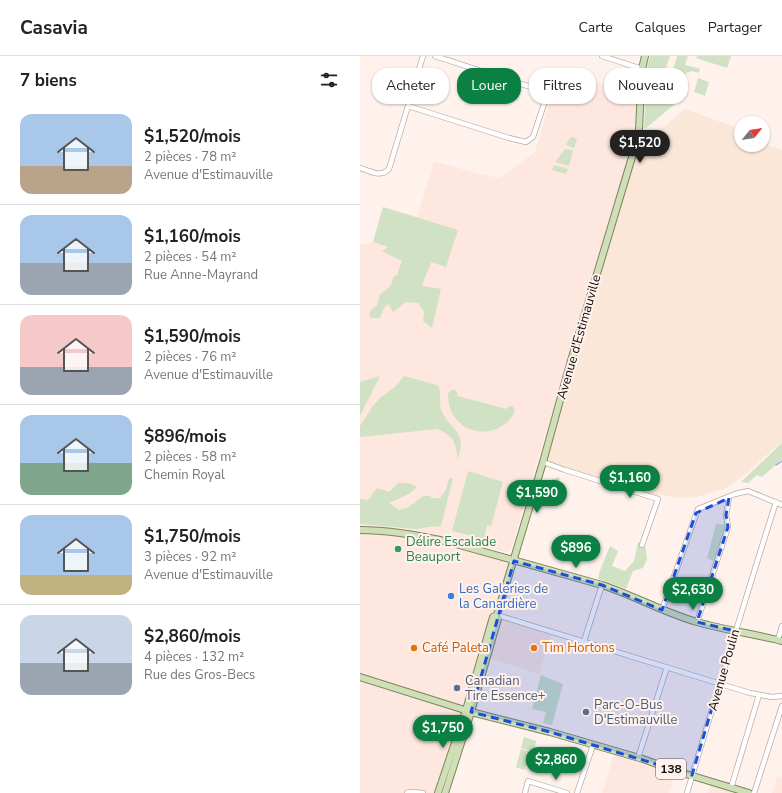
<!DOCTYPE html>
<html lang="fr">
<head>
<meta charset="utf-8">
<style>
	:root { --surface:#fff; --page:#f2f2f2; --text:#222; --muted:#767676; --line:#e0e0e0; --accent:#0b8043 }
	body { margin:0; font-family:"Nunito Sans",sans-serif; background:var(--page); color:var(--text); height:100vh; display:flex; flex-direction:column; font-size:15px; white-space:nowrap }
	* { box-sizing:border-box; margin:0 }
	p { font-size:13px; color:var(--muted) }
	.icon { flex:none; width:22px; height:22px; fill:none; stroke:currentColor; stroke-width:2; stroke-linecap:round; stroke-linejoin:round }
	.map { position:relative; flex:1; overflow:hidden }
	.sheet { display:flex; flex-direction:column; background:var(--surface); width:360px }
	.sheet>* { flex:none }
	.banner { position:absolute; left:12px; top:12px; width:350px; height:36px; display:flex; gap:8px }
	.needle { width:26px; rotate:60deg }
	.fabs { position:absolute; left:374px; top:60px; display:grid; gap:8px }
	.fabs a { display:grid; place-items:center; width:36px; height:36px; border-radius:50%; background:var(--surface); box-shadow:0 1px 3px #0004; font-size:20px }
	.price { position:absolute; translate:-50% -34px; padding:0 9px; border-radius:14px; background:var(--accent); color:#fff; font-size:13px; line-height:26px; filter:drop-shadow(0 1px 2px #0008) }
	.price::after { content:''; position:absolute; left:50%; top:24px; width:12px; height:9px; margin-left:-6px; background:inherit; clip-path:polygon(0 0,100% 0,50% 100%) }
	.price.selected { background:#222; color:#fff }
	ul { padding:0; list-style:none }
	li { display:flex; align-items:center; gap:12px; height:100px; padding:0 20px }
	li+li { border-top:1px solid var(--line) }
	li span { display:grid; place-items:center; flex:none; width:112px; height:80px; border-radius:12px; color:#555 }
	li>.icon { margin-inline-start:auto }
	span .icon { width:48px; height:48px; fill:#fffc; stroke-width:1 }
	li b { font-size:17px }
	h2 { display:flex; justify-content:space-between; align-items:center; height:48px; padding:0 20px; font-size:17px }
	.chip { padding:0 14px; border-radius:16px; background:var(--surface); box-shadow:0 1px 3px #0004; font-size:14px; line-height:36px }
	.chip.selected { background:var(--accent); color:#fff }
	header { display:flex; align-items:center; gap:24px; box-sizing:border-box; height:56px; padding:0 20px; background:var(--surface); border-bottom:1px solid var(--line) }
	header strong { font-size:19px }
	nav { display:flex; gap:22px; margin-inline-start:auto; font-size:14px }
	main { display:flex; flex:1; min-height:0 }
	.map>svg:first-child { display:block }
	.built { fill:#fee7de }
	.industrial { fill:#fbe7d8 }
	.green { fill:#d0e1c4 }
	.lines { fill:none; stroke-linecap:round; stroke-linejoin:round }
	.stream { stroke:#93b1db; stroke-width:1.5 }
	.minor-casing { stroke:#baaba6; stroke-width:6 }
	.major-casing { stroke:#7a865c; stroke-width:8 }
	.minor { stroke:#fff; stroke-width:4.5 }
	.major { stroke:#d1dfb8; stroke-width:6 }
	.marked { fill:#1d4ed8; fill-opacity:0.2; stroke:#1d4ed8; stroke-width:3; stroke-dasharray:8 5; stroke-linejoin:round }
	.leisure-dot { fill:#2e9e5b; stroke:#fff2ed; stroke-width:1.5 }
	.shop-dot { fill:#3f7fe0; stroke:#fff2ed; stroke-width:1.5 }
	.food-dot { fill:#e8710a; stroke:#fff2ed; stroke-width:1.5 }
	.service-dot { fill:#5c6f8a; stroke:#fff2ed; stroke-width:1.5 }
	.labels { text-anchor:middle; dominant-baseline:central; stroke-width:4; stroke-linejoin:round; paint-order:stroke }
	.shield { fill:#fff2ed; stroke:#58504d; stroke-width:1 }
	.shield-label { font-size:12px; font-weight:bold; fill:#100b09 }
	.street-label { font-size:13px; fill:#100b09; stroke:#fff2ed }
	.leisure-label { font-size:13px; fill:#27864d; stroke:#fff2ed; text-anchor:start }
	.shop-label { font-size:13px; fill:#366cbe; stroke:#fff2ed; text-anchor:start }
	.food-label { font-size:13px; fill:#c56008; stroke:#fff2ed; text-anchor:start }
	.service-label { font-size:13px; fill:#4e5e75; stroke:#fff2ed; text-anchor:start }
</style>
</head>
<body>
<header>
<strong>Casavia</strong>
<nav><a>Carte</a><a>Calques</a><a>Partager</a></nav>
</header>
<main>
<section class="sheet">
<h2>7 biens<svg class="icon" aria-label="filters" viewBox="0 0 24 24"><path d="M4 7h16M4 17h16"/><circle cx="9" cy="7" r="2"/><circle cx="15" cy="17" r="2"/></svg></h2>
<ul>
<li><span style="background:linear-gradient(#a9c7e8 65%,#b9a48a 0)"><svg class="icon" aria-label="home" viewBox="0 0 24 24"><path d="M3 11l9-7 9 7M6 9v11h12V9"/></svg></span><div><b>$1,520/mois</b><p>2 pièces · 78 m²</p><p>Avenue d'Estimauville</p></div></li>
<li><span style="background:linear-gradient(#a9c7e8 60%,#9aa5b1 0)"><svg class="icon" aria-label="home" viewBox="0 0 24 24"><path d="M3 11l9-7 9 7M6 9v11h12V9"/></svg></span><div><b>$1,160/mois</b><p>2 pièces · 54 m²</p><p>Rue Anne-Mayrand</p></div></li>
<li><span style="background:linear-gradient(#f6c9c9 65%,#9aa5b1 0)"><svg class="icon" aria-label="home" viewBox="0 0 24 24"><path d="M3 11l9-7 9 7M6 9v11h12V9"/></svg></span><div><b>$1,590/mois</b><p>2 pièces · 76 m²</p><p>Avenue d'Estimauville</p></div></li>
<li><span style="background:linear-gradient(#a9c7e8 60%,#7fa58c 0)"><svg class="icon" aria-label="home" viewBox="0 0 24 24"><path d="M3 11l9-7 9 7M6 9v11h12V9"/></svg></span><div><b>$896/mois</b><p>2 pièces · 58 m²</p><p>Chemin Royal</p></div></li>
<li><span style="background:linear-gradient(#a9c7e8 75%,#c2b280 0)"><svg class="icon" aria-label="home" viewBox="0 0 24 24"><path d="M3 11l9-7 9 7M6 9v11h12V9"/></svg></span><div><b>$1,750/mois</b><p>3 pièces · 92 m²</p><p>Avenue d'Estimauville</p></div></li>
<li><span style="background:linear-gradient(#c9d6e8 60%,#9aa5b1 0)"><svg class="icon" aria-label="home" viewBox="0 0 24 24"><path d="M3 11l9-7 9 7M6 9v11h12V9"/></svg></span><div><b>$2,860/mois</b><p>4 pièces · 132 m²</p><p>Rue des Gros-Becs</p></div></li>
</ul>
</section>
<div class="map">
<svg width="422" height="737" viewBox="0 0 422 737">
	<rect width="100%" height="100%" fill="#fff2ed"/>
	<path class="built" d="M200 12 277 41 276 57 271 91 152 490 149 495 146 496 74 478 31 472 0 470V189L13 186 23 151 57 161 74 105 119 118 140 122 175 96Z
		M0 474 69 481 154 505 137 558 192 575 179 618 127 601 85 737H0Z
		M255 695 316 715 309 737H242Z
		M422 719V737H412L417 721 421 722Z
		M352 726 389 737H347Z"/>
	<path class="industrial" d="M325 53 381 73V89H403V87L422 94V387L411 395 386 418 364 433 340 440 317 442 300 438 298 443 183 406 272 101 282 89Z"/>
	<path class="green" d="M290 0H310L305 14 300 15 287 11Z
		M317 0H328L325 9 340 13 339 17 332 15 326 17 321 35 313 32 310 25Z
		M337 0H371L367 12 336 2Z
		M265 12 272 15 276 27 272 41 248 30 252 21 264 24Z
		M287 19C291 20 296 21 300 24 308 32 303 37 319 42L315 48 286 72H284Z
		M338 22 349 26 345 40 334 36Z
		M211 81 217 83 214 92 206 89Z
		M205 93 213 94 209 110 195 106Z
		M194 109 208 113 206 118 192 114Z
		M23 151 98 174 86 211 71 206C69 215 64 221 62 230L81 233 72 272 63 265 64 256 58 247 46 246 33 256 28 248 24 252 20 262H11L9 260 11 254 17 249 20 238C27 233 33 230 33 221L37 219 42 205 22 195 28 191 13 186Z
		M20 320 0 360V326Z
		M44 320 77 329 79 331C82 339 78 348 82 356 92 376 107 374 98 403 95 385 94 380 77 373L0 381V370L13 350 21 341 35 331Z
		M91 334H96L98 340 146 353 149 350H152L155 353C154 359 149 365 145 368 128 381 104 377 93 359 89 352 88 345 88 338Z
		M422 387V403L402 421 397 419 388 427 381 426Z
		M108 415 143 426 131 470 127 469 124 483 92 475Z
		M199 421 200 427 196 436 188 425Z
		M89 422H93L81 470 69 471 56 473 0 468V443L8 444 17 432 29 436 38 427H49L57 431 49 438 29 447 39 454 49 451 63 440H70L72 442H80L86 434Z
		M356 468 371 469 358 507 347 502Z
		M278 486 285 489 287 503 283 512 273 515 266 533 238 523 239 517 250 490 258 495 252 510 265 515 274 505Z
		M181 619 203 628 192 669 183 667 186 656 172 653Z
		M164 681 176 685 174 696 161 692Z
		M161 693 170 696 164 714 156 711Z"/>
	<g class="lines">
		<path class="stream" d="M416 409 422 405"/>
		<defs>
			<path id="minor" d="M242 0 282 13
				M48 50 149 82 166 86 173 81 187 39 186 36 75 0
				M0 112C10 115 21 122 29 113L63 0
				M183 406 205 414 298 443 282 489
				M302 554 338 453 375 438 388 435 422 449
				M137 559 390 637 412 641 422 640
				M337 566 368 471 366 459 369 442
				M418 584 422 570
				M224 585 242 529
				M278 702 307 611
				M371 732 399 639
				M47 737 50 736 63 737
				M165 737 168 725 207 737
				M217 737 233 689
				M327 737C356 640 385 543 416 446
				M394 737 422 650"/>
			<path id="major" d="M0 474C28 474 57 479 85 485L242 529C275 540 305 557 337 566 365 574 394 578 422 585
				M0 621 111 656 190 676 283 703 316 715 389 737
				M78 737 106 654 133 561 137 559
				M85 737 111 656 138 563 137 559 183 406 210 308 272 101 279 73 282 13 285 0"/>
		</defs>
		<use href="#minor" class="minor-casing"/>
		<use href="#major" class="major-casing"/>
		<use href="#minor" class="minor"/>
		<use href="#major" class="major"/>
	</g>
	<path class="marked" d="M369 442 366 459 368 471 337 566 375 575 332 719 190 676 111 656 154 505 242 529 302 554 336 457Z"/>
	<circle class="leisure-dot" cx="38" cy="493" r="4"/>
	<circle class="shop-dot" cx="91" cy="540" r="4"/>
	<g class="food-dot">
		<circle cx="54" cy="592" r="4"/>
		<circle cx="174" cy="592" r="4"/>
	</g>
	<g class="service-dot">
		<circle cx="97" cy="632" r="4"/>
		<circle cx="226" cy="656" r="4"/>
	</g>
	<g class="labels">
		<rect class="shield" x="296" y="703" width="30" height="20" rx="3"/>
		<g class="shield-label">
			<text x="311" y="713">138</text>
		</g>
		<g class="street-label">
			<text transform="translate(219 281) rotate(-74)">Avenue d'Estimauville</text>
			<text transform="translate(364 614) rotate(-74)">Avenue Poulin</text>
		</g>
		<g class="leisure-label">
			<text x="46" y="486">Délire Escalade<tspan x="46" dy="15">Beauport</tspan></text>
		</g>
		<g class="shop-label">
			<text x="99" y="533">Les Galeries de<tspan x="99" dy="15">la Canardière</tspan></text>
		</g>
		<g class="food-label">
			<text x="62" y="592">Café Paleta</text>
			<text x="182" y="592">Tim Hortons</text>
		</g>
		<g class="service-label">
			<text x="105" y="625">Canadian<tspan x="105" dy="15">Tire Essence+</tspan></text>
			<text x="234" y="649">Parc-O-Bus<tspan x="234" dy="15">D'Estimauville</tspan></text>
		</g>
	</g>
</svg>
<div class="fabs">
<a><svg class="needle" viewBox="-14 -14 28 28"><path d="M0-13l5 13h-10z" fill="#e53935"/><path d="M0 13l5-13h-10z" fill="#767676"/></svg></a>
</div>
<b class="price selected" style="left:280px;top:108px">$1,520</b>
<b class="price" style="left:270px;top:443px">$1,160</b>
<b class="price" style="left:177px;top:458px">$1,590</b>
<b class="price" style="left:216px;top:513px">$896</b>
<b class="price" style="left:333px;top:555px">$2,630</b>
<b class="price" style="left:83px;top:693px">$1,750</b>
<b class="price" style="left:196px;top:725px">$2,860</b>
<div class="banner">
<a class="chip">Acheter</a>
<a class="chip selected">Louer</a>
<a class="chip">Filtres</a>
<a class="chip">Nouveau</a>
</div>
</div>
</main>
</body>
</html>
